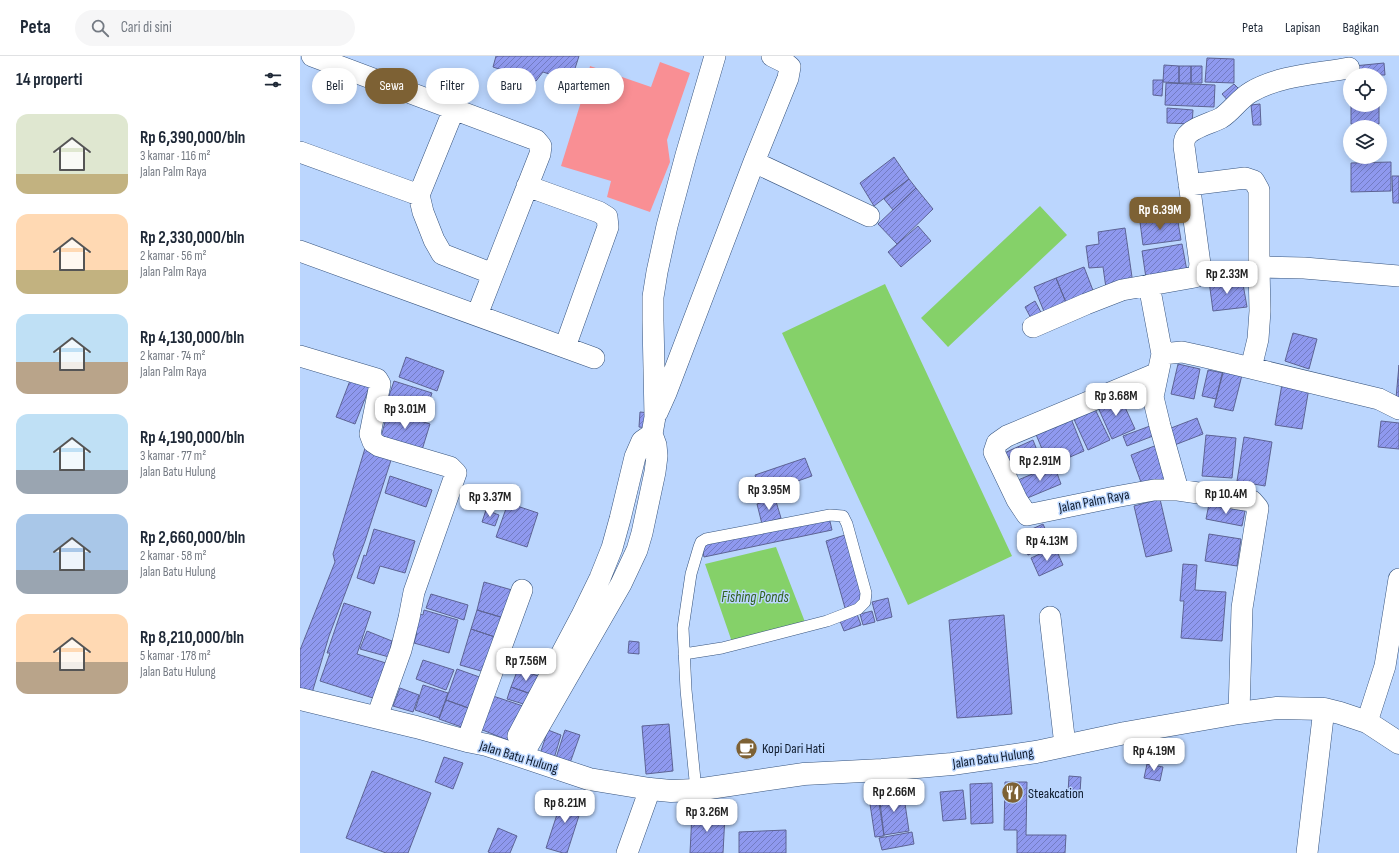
<!DOCTYPE html>
<html lang="id">
<head>
<meta charset="utf-8">
<style>
	:root { --surface:#fff; --page:#f6f6f7; --text:#1f2937; --muted:#747a83; --line:#e0e1e3; --accent:#7d6134 }
	body { margin:0; font-family:"Sofia Sans Condensed",sans-serif; background:var(--page); color:var(--text); height:100vh; display:flex; flex-direction:column; font-size:15px; white-space:nowrap }
	* { box-sizing:border-box; margin:0 }
	p { font-size:13px; color:var(--muted) }
	.icon { flex:none; width:22px; height:22px; fill:none; stroke:currentColor; stroke-width:2; stroke-linecap:round; stroke-linejoin:round }
	.map { position:relative; flex:1; overflow:hidden }
	.drawer { display:flex; flex-direction:column; background:var(--surface); width:300px }
	.drawer>* { flex:none }
	.banner { position:absolute; left:12px; top:12px; width:380px; height:36px; display:flex; gap:8px }
	.tools { position:absolute; left:1043px; top:12px; display:grid; gap:8px }
	.tools a { display:grid; place-items:center; width:44px; height:44px; border-radius:50%; background:var(--surface); box-shadow:0 2px 10px #0003; font-size:20px }
	.price { position:absolute; translate:-50% -34px; padding:0 9px; border-radius:8px; background:#fff; color:#222; font-size:13px; line-height:26px; filter:drop-shadow(0 1px 2px #0008) }
	.price::after { content:''; position:absolute; left:50%; top:24px; width:12px; height:9px; margin-left:-6px; background:inherit; clip-path:polygon(0 0,100% 0,50% 100%) }
	.price.on { background:var(--accent); color:#fff }
	ul { padding:0; list-style:none }
	li { display:flex; align-items:center; gap:12px; height:100px; padding:0 16px }
	li span { display:grid; place-items:center; flex:none; width:112px; height:80px; border-radius:12px; color:#555 }
	li>.icon { margin-inline-start:auto }
	span .icon { width:48px; height:48px; fill:#fffc; stroke-width:1 }
	li b { font-size:17px }
	h2 { display:flex; justify-content:space-between; align-items:center; height:48px; padding:0 16px; font-size:17px }
	.chip { padding:0 14px; border-radius:18px; background:var(--surface); box-shadow:0 2px 10px #0003; font-size:14px; line-height:36px }
	.chip.on { background:var(--accent); color:#fff }
	header { display:flex; align-items:center; gap:24px; box-sizing:border-box; height:56px; padding:0 20px; background:var(--surface); border-bottom:1px solid var(--line) }
	header strong { font-size:19px }
	nav { display:flex; gap:22px; margin-inline-start:auto; font-size:14px }
	.search { width:280px; height:36px; background:var(--page); display:flex; align-items:center; gap:10px; box-sizing:border-box; padding:0 14px; border-radius:22px; color:var(--muted); font-size:15px }
	main { display:flex; flex:1; min-height:0 }
	.map>svg:first-child { display:block }
	.pitch { fill:#f98f94 }
	.water { fill:#85d169 }
	.building { fill:url(#building-hatch); stroke:#5d6394 }
	.lines { fill:none; stroke-linecap:round; stroke-linejoin:round }
	.service-casing { stroke:#36537d; stroke-width:12 }
	.minor-casing { stroke:#36537d; stroke-width:22 }
	.tertiary-casing { stroke:#36537d; stroke-width:23 }
	.service { stroke:#fff; stroke-width:11 }
	.minor { stroke:#fff; stroke-width:21 }
	.tertiary { stroke:#fff; stroke-width:22 }
	.labels { text-anchor:middle; dominant-baseline:central; stroke-width:3; stroke-linejoin:round; paint-order:stroke }
	.street-label { font-size:14px; fill:#0e1a2c; stroke:#bbd6fe }
	.poi-label { font-size:14px; fill:#0e1a2c; stroke:#bbd6fe; text-anchor:start }
	.water-label { font-size:15px; font-style:italic; fill:#31611d; stroke:#bbd6fe }
</style>
</head>
<body>
<header>
<strong>Peta</strong>
<div class="search"><svg class="icon" aria-label="search" viewBox="0 0 24 24"><circle cx="10" cy="10" r="6"/><path d="M15 15l6 6"/></svg>Cari di sini</div>
<nav><a>Peta</a><a>Lapisan</a><a>Bagikan</a></nav>
</header>
<main>
<section class="drawer">
<h2>14 properti<svg class="icon" aria-label="filters" viewBox="0 0 24 24"><path d="M4 7h16M4 17h16"/><circle cx="9" cy="7" r="2"/><circle cx="15" cy="17" r="2"/></svg></h2>
<ul>
<li><span style="background:linear-gradient(#dfe7d0 75%,#c2b280 0)"><svg class="icon" aria-label="home" viewBox="0 0 24 24"><path d="M3 11l9-7 9 7M6 9v11h12V9"/></svg></span><div><b>Rp 6,390,000/bln</b><p>3 kamar · 116 m²</p><p>Jalan Palm Raya</p></div></li>
<li><span style="background:linear-gradient(#ffd9b3 70%,#c2b280 0)"><svg class="icon" aria-label="home" viewBox="0 0 24 24"><path d="M3 11l9-7 9 7M6 9v11h12V9"/></svg></span><div><b>Rp 2,330,000/bln</b><p>2 kamar · 56 m²</p><p>Jalan Palm Raya</p></div></li>
<li><span style="background:linear-gradient(#bfe0f5 60%,#b9a48a 0)"><svg class="icon" aria-label="home" viewBox="0 0 24 24"><path d="M3 11l9-7 9 7M6 9v11h12V9"/></svg></span><div><b>Rp 4,130,000/bln</b><p>2 kamar · 74 m²</p><p>Jalan Palm Raya</p></div></li>
<li><span style="background:linear-gradient(#bfe0f5 70%,#9aa5b1 0)"><svg class="icon" aria-label="home" viewBox="0 0 24 24"><path d="M3 11l9-7 9 7M6 9v11h12V9"/></svg></span><div><b>Rp 4,190,000/bln</b><p>3 kamar · 77 m²</p><p>Jalan Batu Hulung</p></div></li>
<li><span style="background:linear-gradient(#a9c7e8 70%,#9aa5b1 0)"><svg class="icon" aria-label="home" viewBox="0 0 24 24"><path d="M3 11l9-7 9 7M6 9v11h12V9"/></svg></span><div><b>Rp 2,660,000/bln</b><p>2 kamar · 58 m²</p><p>Jalan Batu Hulung</p></div></li>
<li><span style="background:linear-gradient(#ffd9b3 60%,#b9a48a 0)"><svg class="icon" aria-label="home" viewBox="0 0 24 24"><path d="M3 11l9-7 9 7M6 9v11h12V9"/></svg></span><div><b>Rp 8,210,000/bln</b><p>5 kamar · 178 m²</p><p>Jalan Batu Hulung</p></div></li>
</ul>
</section>
<div class="map">
<svg width="1099" height="797" viewBox="0 0 1099 797">
	<defs>
		<pattern id="building-hatch" width="6" height="6" patternUnits="userSpaceOnUse"><rect width="6" height="6" fill="#8f99ef"/><path d="M-1 1l2-2M0 6l6-6M5 7l2-2" fill="none" stroke="#737cc2"/></pattern>
	</defs>
	<rect width="100%" height="100%" fill="#bbd6fe"/>
	<path class="pitch" d="M360 6 390 17 367 84 370 106 350 156 307 141 311 125 261 110 285 33 290 10 351 31Z"/>
	<path class="water" d="M740 150 767 179 648 291 621 262Z
		M585 228 712 500 608 549 482 277Z
		M476 491 505 566 432 586 405 508Z"/>
	<path class="building" d="M196 0H279L271 25 243 16 236 25 193 11Z
		M907 2 934 3V27L905 26Z
		M1084 7 1085 19H1055L1054 10Z
		M864 9 879 10V27L863 26Z
		M879 10H891V27H879Z
		M891 10H902V27H891Z
		M853 24H863L862 40 853 39Z
		M866 27 915 29 914 51 865 49Z
		M934 28 941 35 929 46 922 38Z
		M960 48 961 69H953L951 49Z
		M1051 49H1079V68H1051Z
		M867 52 893 54 892 68 867 67Z
		M594 101 609 123 574 150 560 127Z
		M1091 106V135L1051 136V107Z
		M1092 120H1099V147H1093Z
		M609 123 616 132 593 154 584 143Z
		M616 132 633 153 597 188 578 168Z
		M877 160 881 184 843 189 840 166Z
		M618 170 631 185 601 211 588 196Z
		M825 172 833 228 806 232 803 211 789 212 786 190 799 188 798 176Z
		M882 188 887 215 846 222 842 195Z
		M784 211 794 237 767 249 756 222Z
		M756 222 767 249 745 258 734 231Z
		M934 222 943 228 947 251 913 255 909 225Z
		M735 245 744 262 734 268 725 251Z
		M993 277 1017 283 1009 313 985 305Z
		M106 301 144 315 137 335 99 321Z
		M878 308 900 313 894 343 871 338Z
		M1099 309V342H1096Z
		M924 310 943 315 933 355 914 351Z
		M908 314 923 317 916 343 902 340Z
		M51 322 70 330 55 368 36 361Z
		M94 325 132 337 124 361 86 349Z
		M982 328 1009 332 1002 373 975 369Z
		M819 338 835 373 812 383 797 349Z
		M793 349 810 384 788 394 772 359Z
		M88 355 130 368 122 394 81 381Z
		M340 356 350 357 348 372 339 371Z
		M770 360 784 395 749 410 735 376Z
		M897 362 903 378 872 390 866 374Z
		M1081 365 1099 367V393L1078 391Z
		M850 370 853 380 827 390 823 380Z
		M906 379 936 382 932 422 902 420Z
		M944 381 972 386 965 430 937 425Z
		M733 384 742 407 712 420 702 398Z
		M66 389 93 398 65 485 29 580 12 637 0 633V594L35 506 33 498Z
		M857 389 868 425 842 429 831 399Z
		M505 402 512 420 461 438 455 419Z
		M754 409 761 428 725 443 718 424Z
		M90 420 132 434 126 451 85 437Z
		M475 442 481 462 462 468 457 448Z
		M860 443 872 495 846 501 834 450Z
		M208 447 238 457 227 491 196 481Z
		M909 448 945 455 942 470 906 463Z
		M186 454 199 459 195 470 182 466Z
		M529 461 532 474 404 501 401 487Z
		M743 468 752 488 728 499 719 479Z
		M74 473 115 485 105 517 80 510 74 528 57 522 64 499 66 500Z
		M909 478 941 483 937 510 905 505Z
		M545 479 564 546 545 552 526 485Z
		M755 491 763 509 739 520 731 502Z
		M883 508 897 509 895 534 926 536 922 585 881 582 884 545H880Z
		M184 526 212 534 204 562 177 554Z
		M131 538 168 549 164 564 126 552Z
		M588 542 592 561 577 565 572 546Z
		M44 547 71 556 57 598 89 608 76 643 20 625 30 597H27Z
		M124 554 158 564 149 597 114 587 117 577 111 576 116 557 123 559Z
		M177 554 204 562 198 582 171 573Z
		M572 555 575 566 563 569 560 558Z
		M557 558 561 569 544 575 540 565Z
		M704 559 712 658 657 662 649 564Z
		M171 573 198 582 188 617 160 609Z
		M67 575 92 585 89 601 60 593Z
		M329 585 339 586V598L328 597Z
		M123 604 154 614 146 634 116 623Z
		M157 613 185 623 174 654 146 644Z
		M218 613 241 621 234 639 211 631Z
		M123 629 148 637 139 662 115 654Z
		M211 631 234 639 230 650 207 643Z
		M100 632 119 639 113 656 93 650Z
		M193 640 226 651 210 685 180 673Z
		M146 644 174 654 167 673 139 663Z
		M369 668 373 715 346 718 342 670Z
		M248 674 261 679 253 706 239 701Z
		M265 674 280 679 270 707 256 702Z
		M144 701 163 707 153 733 135 726Z
		M847 708 863 711 860 725 844 722Z
		M72 715 131 737 108 797H86L46 782Z
		M769 720 781 721 780 737H768Z
		M705 726H727L726 779H766L765 797H717V774H704Z
		M692 727 693 767 671 768 670 728Z
		M603 734 609 775 584 779 579 738Z
		M663 734 666 763 643 765 640 736Z
		M264 737 284 744 267 797H263L246 792Z
		M579 747 584 780 575 781 570 748Z
		M392 757 425 759 423 797H390Z
		M198 772 217 780 210 797H191L188 796Z
		M486 774V797H439V776Z
		M612 776 614 788 582 794 579 782Z"/>
	<g class="lines">
		<defs>
			<path id="service" d="M384 598 422 592 527 565 558 553 565 546 566 537 547 468 543 460 530 459 406 483 401 486 399 491 391 518 383 572 386 634 396 734"/>
			<path id="minor" d="M12 0 236 84 241 90 240 98 177 259
				M154 53 119 139 123 156 134 184 142 198 193 218
				M0 96 119 139
				M454 106 569 160
				M889 129 945 122 954 125 959 134V211L960 255 958 283 951 312
				M227 130 299 156 307 161 308 171 265 291
				M0 195 294 302
				M959 211 1004 212 1099 220
				M849 229 862 298 853 341 860 370 878 434
				M733 271 786 248 822 234 895 221 899 215 900 208 884 90C884 87 884 83 886 81 891 72 912 67 921 62 932 55 939 43 951 36 980 19 1017 18 1049 12
				M862 298 882 296 905 301 1079 343 1099 353
				M0 300 77 323 80 328 70 378 73 386 79 390 150 411 156 417 114 536 109 562 101 594 77 661
				M858 317 707 380 697 387 694 396 717 444 727 459 815 441 854 434H878L952 445 958 452 942 552 939 657
				M357 357 366 337 454 106 488 22 490 11 484 6 472 0
				M750 561 765 689
				M1067 666 1085 610 1099 523
				M218 680 281 561 300 522 312 492 320 463 335 401 342 385 352 378
				M167 685 222 534
				M222 700 321 528 337 494 342 477 355 416 357 400 356 389 352 378 355 361 353 265V241L357 216 367 170 386 99 415 0
				M327 797 350 733
				M1007 797 1024 653"/>
			<path id="tertiary" d="M0 643 116 671 167 685 187 689 289 723 350 733 371 735 396 734 504 718 582 714 652 708 736 696 825 677 939 657 977 652 1024 653 1040 657 1067 666 1099 687"/>
		</defs>
		<use href="#service" class="service-casing"/>
		<use href="#minor" class="minor-casing"/>
		<use href="#tertiary" class="tertiary-casing"/>
		<use href="#service" class="service"/>
		<use href="#minor" class="minor"/>
		<use href="#tertiary" class="tertiary"/>
	</g>
	<defs>
		<symbol id="cafe-disc" viewBox="-11 -11 22 22"><circle r="9.5" fill="#7d6134" stroke="#bbd6fe"/><path d="M-5.5-4.5H6V0H3Q3 3.5 0 3.5H-2.5Q-5.5 3.5-5.5 0ZM3-3.2v2h1.7v-2ZM-6 4.5H4V6H-6Z" fill="#fff"/></symbol>
		<symbol id="restaurant-disc" viewBox="-11 -11 22 22"><circle r="9.5" fill="#7d6134" stroke="#bbd6fe"/><path d="M-5-6h1v4h1v-4h1v4h1v-4h1v5L-1.5 .5V6h-2V.5L-5-1ZM5-6V6H3V1.5H1.5Q1.5-4 5-6Z" fill="#fff"/></symbol>
	</defs>
	<g fill-rule="evenodd">
		<use href="#cafe-disc" x="434" y="680" width="25" height="25"/>
		<use href="#restaurant-disc" x="700" y="724" width="25" height="25"/>
	</g>
	<g class="labels">
		<g class="street-label">
			<text transform="translate(794 445) rotate(-11)">Jalan Palm Raya</text>
			<text transform="translate(219 701) rotate(17)">Jalan Batu Hulung</text>
			<text transform="translate(693 702) rotate(-8)">Jalan Batu Hulung</text>
		</g>
		<g class="poi-label">
			<text x="462" y="692">Kopi Dari Hati</text>
			<text x="728" y="737">Steakcation</text>
		</g>
		<g class="water-label">
			<text x="455" y="541">Fishing Ponds</text>
		</g>
	</g>
</svg>
<div class="tools">
<a><svg class="icon" aria-label="locate" viewBox="0 0 24 24"><circle cx="12" cy="12" r="6"/><path d="M12 2v4M12 18v4M2 12h4M18 12h4"/></svg></a>
<a><svg class="icon" aria-label="layers" viewBox="0 0 24 24"><path d="M12 4l9 5-9 5-9-5zM3 14l9 5 9-5"/></svg></a>
</div>
<b class="price on" style="left:860px;top:175px">Rp 6.39M</b>
<b class="price" style="left:927px;top:239px">Rp 2.33M</b>
<b class="price" style="left:816px;top:361px">Rp 3.68M</b>
<b class="price" style="left:105px;top:374px">Rp 3.01M</b>
<b class="price" style="left:740px;top:426px">Rp 2.91M</b>
<b class="price" style="left:469px;top:455px">Rp 3.95M</b>
<b class="price" style="left:926px;top:459px">Rp 10.4M</b>
<b class="price" style="left:190px;top:462px">Rp 3.37M</b>
<b class="price" style="left:747px;top:506px">Rp 4.13M</b>
<b class="price" style="left:226px;top:626px">Rp 7.56M</b>
<b class="price" style="left:854px;top:716px">Rp 4.19M</b>
<b class="price" style="left:594px;top:757px">Rp 2.66M</b>
<b class="price" style="left:265px;top:768px">Rp 8.21M</b>
<b class="price" style="left:407px;top:777px">Rp 3.26M</b>
<div class="banner">
<a class="chip">Beli</a>
<a class="chip on">Sewa</a>
<a class="chip">Filter</a>
<a class="chip">Baru</a>
<a class="chip">Apartemen</a>
</div>
</div>
</main>
</body>
</html>
